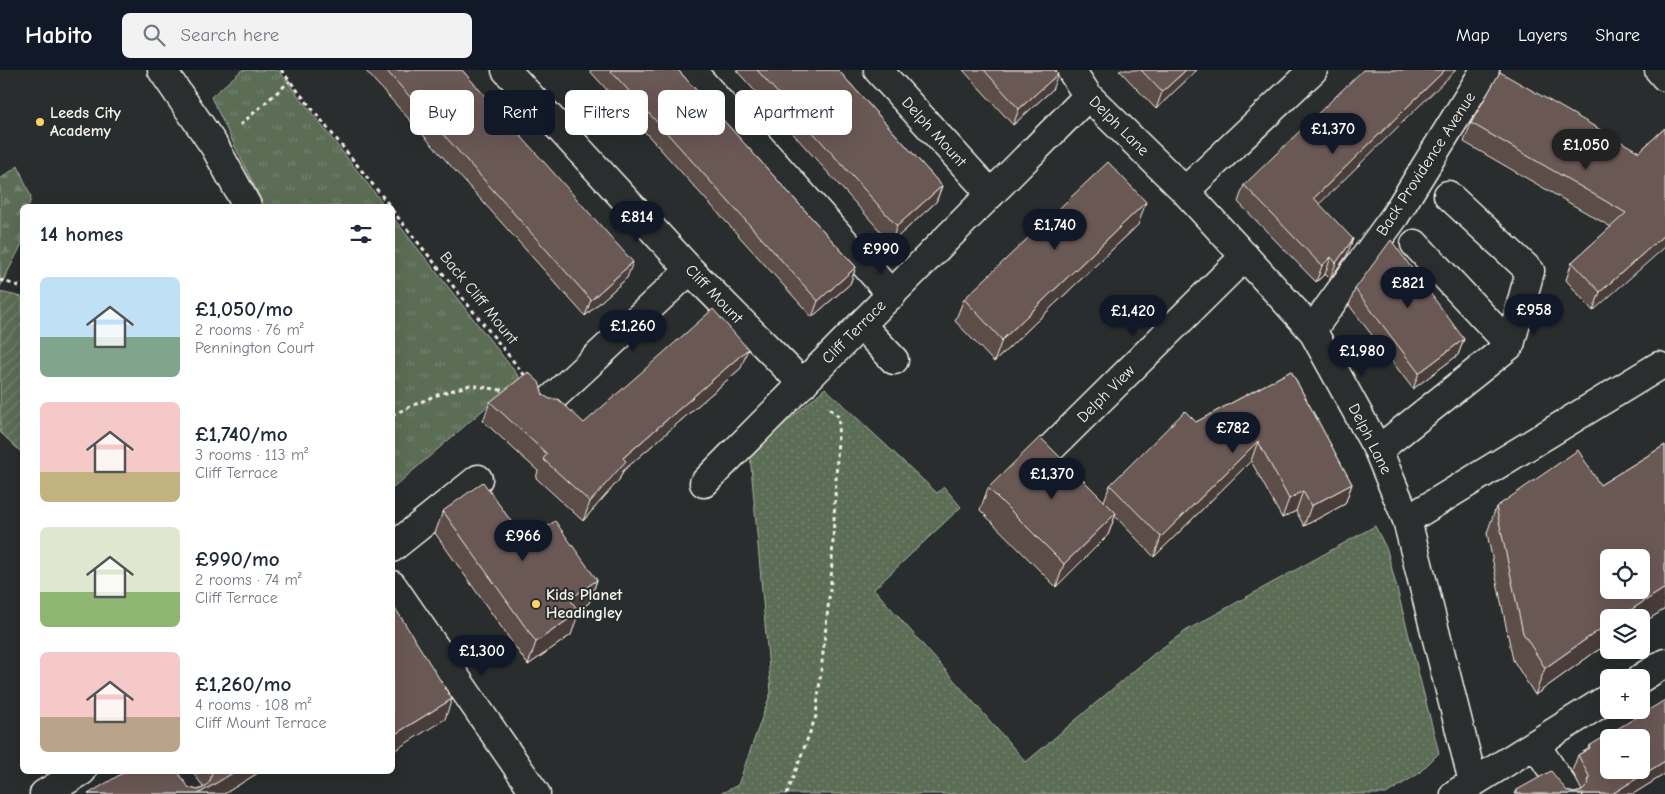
<!DOCTYPE html>
<html lang="en">
<head>
<meta charset="utf-8">
<style>
	:root { --surface:#fff; --page:#f2f2f3; --text:#1f2937; --muted:#747a83; --accent:#111827 }
	body { margin:0; font-family:"Comic Neue",sans-serif; background:var(--page); color:var(--text); height:100vh; display:flex; flex-direction:column; font-size:19px; white-space:nowrap }
	* { box-sizing:border-box; margin:0 }
	p { font-size:16px; color:var(--muted) }
	.icon { flex:none; width:28px; height:28px; fill:none; stroke:currentColor; stroke-width:2; stroke-linecap:round; stroke-linejoin:round }
	.map { position:relative; flex:1; overflow:hidden }
	.drawer { position:absolute; left:20px; top:134px; width:375px; height:570px; display:flex; flex-direction:column; background:var(--surface); border-radius:8px; box-shadow:0 5px 20px #0002 }
	.drawer>* { flex:none }
	.guide { position:absolute; left:410px; top:20px; width:475px; height:45px; display:flex; gap:10px }
	.buttons { position:absolute; left:1600px; top:479px; display:grid; gap:10px }
	.buttons a { display:grid; place-items:center; width:50px; height:50px; border-radius:8px; background:var(--surface); box-shadow:0 5px 20px #0002; font-size:25px }
	.price { position:absolute; translate:-50% -42px; padding:0 11px; border-radius:18px; background:var(--accent); color:#fff; font-size:16px; line-height:32px; filter:drop-shadow(0 1px 2px #0008) }
	.price::after { content:''; position:absolute; left:50%; top:30px; width:15px; height:11px; margin-left:-8px; background:inherit; clip-path:polygon(0 0,100% 0,50% 100%) }
	.price.selected { background:#222; color:#fff }
	ul { padding:0; list-style:none }
	li { display:flex; align-items:center; gap:15px; height:125px; padding:0 20px }
	li span { display:grid; place-items:center; flex:none; width:140px; height:100px; border-radius:8px; color:#555 }
	li>.icon { margin-inline-start:auto }
	span .icon { width:60px; height:60px; fill:#fffc; stroke-width:1 }
	li b { font-size:21px }
	h2 { display:flex; justify-content:space-between; align-items:center; height:60px; padding:0 20px; font-size:21px }
	.tag { padding:0 18px; border-radius:8px; background:var(--surface); box-shadow:0 5px 20px #0002; font-size:18px; line-height:45px }
	.tag.selected { background:var(--accent); color:#fff }
	header { display:flex; align-items:center; gap:30px; box-sizing:border-box; height:70px; padding:0 25px; background:var(--accent); color:#fff }
	header strong { font-size:24px }
	nav { display:flex; gap:28px; margin-inline-start:auto; font-size:18px }
	.search { width:350px; height:45px; background:var(--page); display:flex; align-items:center; gap:12px; box-sizing:border-box; padding:0 18px; border-radius:8px; color:var(--muted); font-size:19px }
	.map>svg:first-child { display:block }
	.grass { fill:url(#grass-tufts); stroke:#a8af9f }
	.forest { fill:url(#forest-firs); stroke:#a8af9f }
	.park { fill:url(#park-dots); stroke:#a8af9f }
	.garden { fill:url(#garden-furrows); stroke:#a8af9f }
	.lines { fill:none; stroke-linecap:round; stroke-linejoin:round }
	.minor-casing { stroke:#f4f1e8; stroke-width:31 }
	.path { stroke:#f4f1e8; stroke-width:3; stroke-dasharray:4 4; stroke-linecap:butt }
	.minor { stroke:#2a2d2e; stroke-width:28 }
	.wall { fill:#5b4d48; stroke:#f4f1e8 }
	.shaded-wall { fill:#4a3e3b; stroke:#f4f1e8 }
	.building { fill:#6a5954; stroke:#f4f1e8; fill-rule:evenodd }
	.poi-dot { fill:#ffd166; stroke:#2a2d2e; stroke-width:2 }
	.labels { text-anchor:middle; dominant-baseline:central; stroke-width:4; stroke-linejoin:round; paint-order:stroke }
	.poi-label { font-size:16px; font-weight:bold; fill:#f4f1e8; stroke:#2a2d2e; text-anchor:start }
	.street-label { font-size:16px; fill:#f4f1e8; stroke:#2a2d2e }
</style>
</head>
<body>
<header>
<strong>Habito</strong>
<div class="search"><svg class="icon" aria-label="search" viewBox="0 0 24 24"><circle cx="10" cy="10" r="6"/><path d="M15 15l6 6"/></svg>Search here</div>
<nav><a>Map</a><a>Layers</a><a>Share</a></nav>
</header>
<div class="map">
<svg width="1665" height="724" viewBox="0 0 1665 724">
	<defs>
		<pattern id="grass-tufts" width="24" height="20" patternUnits="userSpaceOnUse" patternTransform="scale(1.25)"><rect width="24" height="20" fill="#5c6d56"/><path d="M3 7l-1-3M5 7V3M7 7l1-3M15 17l-1-3M17 17v-4M19 17l1-3" fill="none" stroke="#74826e"/></pattern>
		<pattern id="forest-firs" width="22" height="20" patternUnits="userSpaceOnUse" patternTransform="scale(1.25)"><rect width="22" height="20" fill="#5c6d56"/><path d="M5 1l3.5 6h-7zM16 11l3.5 6h-7z" fill="#74826e"/></pattern>
		<pattern id="park-dots" width="8" height="8" patternUnits="userSpaceOnUse" patternTransform="scale(1.25)"><rect width="8" height="8" fill="#5c6d56"/><path d="M2 2h.1M6 6h.1" fill="none" stroke="#74826e" stroke-width="1.8" stroke-linecap="round"/></pattern>
		<pattern id="garden-furrows" width="10" height="10" patternUnits="userSpaceOnUse" patternTransform="scale(1.25)"><rect width="10" height="10" fill="#5c6d56"/><path d="M-1 1l2-2M0 10L10 0M9 11l2-2" fill="none" stroke="#74826e"/></pattern>
	</defs>
	<rect width="100%" height="100%" fill="#2a2d2e"/>
	<filter id="ink" filterUnits="userSpaceOnUse"><feTurbulence type="fractalNoise" baseFrequency=".02" numOctaves="2"/><feDisplacementMap in="SourceGraphic" scale="10" xChannelSelector="R" yChannelSelector="G"/><feConvolveMatrix kernelMatrix="1 2 1 2 8 2 1 2 1" color-interpolation-filters="sRGB"/></filter>
	<g filter="url(#ink)">
		<path class="grass" d="M242 0H278L385 136H264L211 27Z
			M392 146 520 308 393 418H392Z"/>
		<path class="forest" d="M18 96 31 127 29 136H22V174L0 217V109Z"/>
		<path class="park" d="M825 318 937 423 944 417 961 437 874 519 1026 692 1155 583 1187 560 1375 456 1387 480 1439 683 1418 704 1386 724H720L738 715 771 622 750 385Z"/>
		<path class="garden" d="M0 222 22 227V383L0 362Z"/>
		<g class="lines">
			<defs>
				<path id="minor" d="M162 0 215 77 247 136
					M506 0 690 200 803 314
					M691 0 892 225
					M878 0 991 124
					M1071 0 1088 26 1185 121 1312 260 1378 380 1407 450 1473 712
					M1659 0 1665 7
					M1185 121 1313 0
					M1415 174 1510 275
					M861 255 894 290
					M1312 260 1395 146 1485 0
					M547 333 690 200
					M1051 378 1245 186
					M1378 380 1510 275 1530 201 1448 125
					M704 413 1088 26
					M1407 450 1659 296
					M392 478 478 409
					M392 515 536 724
					M1641 608 1665 593
					M1535 674 1568 724
					M44 724 82 701
					M1455 724 1609 628"/>
			</defs>
			<use href="#minor" class="minor-casing"/>
			<path class="path" d="M281 0 390 136
				M240 55 290 11
				M392 140 526 307
				M0 210 22 217
				M392 345 434 326 470 315 507 321
				M787 724 816 646 831 511 839 347 827 336"/>
			<use href="#minor" class="minor"/>
		</g>
		<path class="wall" d="M365 0H462L627 208 585 246Z
			M589 0H678L856 197 850 214 812 247Z
			M736 0H838L942 116 936 132 891 173Z
			M963 0H1054L1052 20 1013 55Z
			M1119 0H1197L1156 39Z
			M1471 53 1639 82 1665 58 1593 241 1566 210 1572 192 1611 157 1464 72Z
			M1244 115 1319 134 1347 185 1330 209 1325 204 1316 212 1238 132Z
			M1138 155 994 292 955 251 964 229Z
			M1355 219 1464 269 1458 285 1413 319 1349 235Z
			M741 298 623 401 619 410 583 451 536 408 538 401 483 351 490 332 543 325 584 353Z
			M1291 301 1352 414 1345 434 1304 456 1296 441 1282 448 1251 391 1154 487 1115 446 1108 465 1056 517 980 440 988 418 1104 431 1110 415 1196 352Z
			M1665 375V539L1641 554V548H1609V574L1595 582 1535 625 1513 590 1487 463 1496 437 1600 415Z
			M443 441 526 472 597 510 589 533 578 540 571 565 528 595 435 463Z
			M1589 676 1665 704 1633 724H1515L1517 720 1567 721 1574 723 1582 721 1572 701 1578 685 1588 679Z
			M192 701H261L224 724H88L189 718 198 720 203 718 202 715Z"/>
		<path class="shaded-wall" d="M1186 0H1197L1156 39 1162 22Z
			M1445 0H1456L1308 145 1314 128Z
			M1058 4 1052 20 1013 55 1019 39Z
			M942 116 936 132 891 173 897 156Z
			M1146 132 1138 155 994 292 1002 270Z
			M1665 164V177L1593 241 1600 222Z
			M1353 169 1347 185 1330 209 1336 193Z
			M1331 187 1325 204 1316 212 1322 196Z
			M633 192 627 208 585 246 591 230Z
			M856 197 850 214 812 247 818 231Z
			M1464 269 1458 285 1413 319 1419 303Z
			M748 279 741 298 623 401 619 410 583 451 590 432 623 388Z
			M1258 371 1251 391 1154 487 1161 467Z
			M1352 414 1345 434 1304 456 1311 436Z
			M1303 421 1296 441 1282 448 1289 429Z
			M1116 443 1108 465 1056 517 1064 494Z
			M597 510 589 533 562 552 570 529Z
			M1665 518V539L1641 554V548H1618Z
			M579 542 571 565 528 595 536 572Z
			M1609 553V574L1595 582 1535 625 1545 598Z
			M452 629 445 649 392 682V666Z
			M1665 691V704L1633 724H1612Z
			M236 701H261L224 724H198Z"/>
		<path class="building" d="M386 0H462L633 192 591 230Z
			M610 0H678L856 197 818 231Z
			M757 0H838L942 116 897 156Z
			M984 0H1054L1058 4 1019 39Z
			M1141 0H1186L1162 22Z
			M1363 0H1445L1314 128 1353 169 1336 193 1331 187 1322 196 1244 115Z
			M1500 2 1639 82 1665 58V164L1600 222 1572 192 1626 143 1471 53Z
			M1108 92 1146 132 1002 270 964 229Z
			M1391 170 1464 269 1419 303 1355 219Z
			M713 239 748 279 623 388 626 391 590 432 543 389 547 384 490 332 528 302 539 312 543 325 550 329H558L584 353Z
			M1291 301 1352 414 1311 436 1303 421 1289 429 1258 371 1161 467 1110 415 1185 341 1196 352Z
			M1040 367 1116 443 1064 494 988 418Z
			M1665 375V518L1618 548H1609V553L1545 598 1523 563 1496 437 1578 380 1600 415ZM1609 488H1641V520H1609Z
			M483 412 526 472 555 451 597 510 570 529 579 542 536 572 443 441Z
			M392 533 452 629 392 666Z
			M1665 630V691L1612 724H1517V720L1551 701 1567 721 1574 723 1582 721 1588 715 1589 706 1578 685 1590 678 1589 676ZM1609 668H1641V700H1609Z
			M126 701H177L189 718 198 720 205 717 210 711 212 703 211 701H236L198 724H88Z"/>
	</g>
	<g class="poi-dot">
		<circle cx="40" cy="52" r="5"/>
		<circle cx="536" cy="534" r="5"/>
	</g>
	<g class="labels">
		<g class="poi-label">
			<text x="50" y="43">Leeds City<tspan x="50" dy="18">Academy</tspan></text>
			<text x="546" y="525">Kids Planet<tspan x="546" dy="18">Headingley</tspan></text>
		</g>
		<g class="street-label">
			<text transform="translate(1119 56) rotate(45)">Delph Lane</text>
			<text transform="translate(934 62) rotate(48)">Delph Mount</text>
			<text transform="translate(1426 94) rotate(-57)">Back Providence Avenue</text>
			<text transform="translate(714 224) rotate(46)">Cliff Mount</text>
			<text transform="translate(479 228) rotate(51)">Back Cliff Mount</text>
			<text transform="translate(854 262) rotate(-45)">Cliff Terrace</text>
			<text transform="translate(1106 324) rotate(-45)">Delph View</text>
			<text transform="translate(1370 369) rotate(63)">Delph Lane</text>
		</g>
	</g>
</svg>
<div class="buttons">
<a><svg class="icon" aria-label="locate" viewBox="0 0 24 24"><circle cx="12" cy="12" r="6"/><path d="M12 2v4M12 18v4M2 12h4M18 12h4"/></svg></a>
<a><svg class="icon" aria-label="layers" viewBox="0 0 24 24"><path d="M12 4l9 5-9 5-9-5zM3 14l9 5 9-5"/></svg></a>
<a>+</a>
<a>−</a>
</div>
<b class="price" style="left:1333px;top:85px">£1,370</b>
<b class="price selected" style="left:1586px;top:101px">£1,050</b>
<b class="price" style="left:637px;top:173px">£814</b>
<b class="price" style="left:1055px;top:181px">£1,740</b>
<b class="price" style="left:881px;top:205px">£990</b>
<b class="price" style="left:1408px;top:239px">£821</b>
<b class="price" style="left:1534px;top:266px">£958</b>
<b class="price" style="left:1133px;top:267px">£1,420</b>
<b class="price" style="left:633px;top:282px">£1,260</b>
<b class="price" style="left:1362px;top:307px">£1,980</b>
<b class="price" style="left:1233px;top:384px">£782</b>
<b class="price" style="left:1052px;top:430px">£1,370</b>
<b class="price" style="left:523px;top:492px">£966</b>
<b class="price" style="left:482px;top:607px">£1,300</b>
<div class="guide">
<a class="tag">Buy</a>
<a class="tag selected">Rent</a>
<a class="tag">Filters</a>
<a class="tag">New</a>
<a class="tag">Apartment</a>
</div>
<section class="drawer">
<h2>14 homes<svg class="icon" aria-label="filters" viewBox="0 0 24 24"><path d="M4 7h16M4 17h16"/><circle cx="9" cy="7" r="2"/><circle cx="15" cy="17" r="2"/></svg></h2>
<ul>
<li><span style="background:linear-gradient(#bfe0f5 60%,#7fa58c 0)"><svg class="icon" aria-label="home" viewBox="0 0 24 24"><path d="M3 11l9-7 9 7M6 9v11h12V9"/></svg></span><div><b>£1,050/mo</b><p>2 rooms · 76 m²</p><p>Pennington Court</p></div></li>
<li><span style="background:linear-gradient(#f6c9c9 70%,#c2b280 0)"><svg class="icon" aria-label="home" viewBox="0 0 24 24"><path d="M3 11l9-7 9 7M6 9v11h12V9"/></svg></span><div><b>£1,740/mo</b><p>3 rooms · 113 m²</p><p>Cliff Terrace</p></div></li>
<li><span style="background:linear-gradient(#dfe7d0 65%,#8fb573 0)"><svg class="icon" aria-label="home" viewBox="0 0 24 24"><path d="M3 11l9-7 9 7M6 9v11h12V9"/></svg></span><div><b>£990/mo</b><p>2 rooms · 74 m²</p><p>Cliff Terrace</p></div></li>
<li><span style="background:linear-gradient(#f6c9c9 65%,#b9a48a 0)"><svg class="icon" aria-label="home" viewBox="0 0 24 24"><path d="M3 11l9-7 9 7M6 9v11h12V9"/></svg></span><div><b>£1,260/mo</b><p>4 rooms · 108 m²</p><p>Cliff Mount Terrace</p></div></li>
</ul>
</section>
</div>
</body>
</html>
